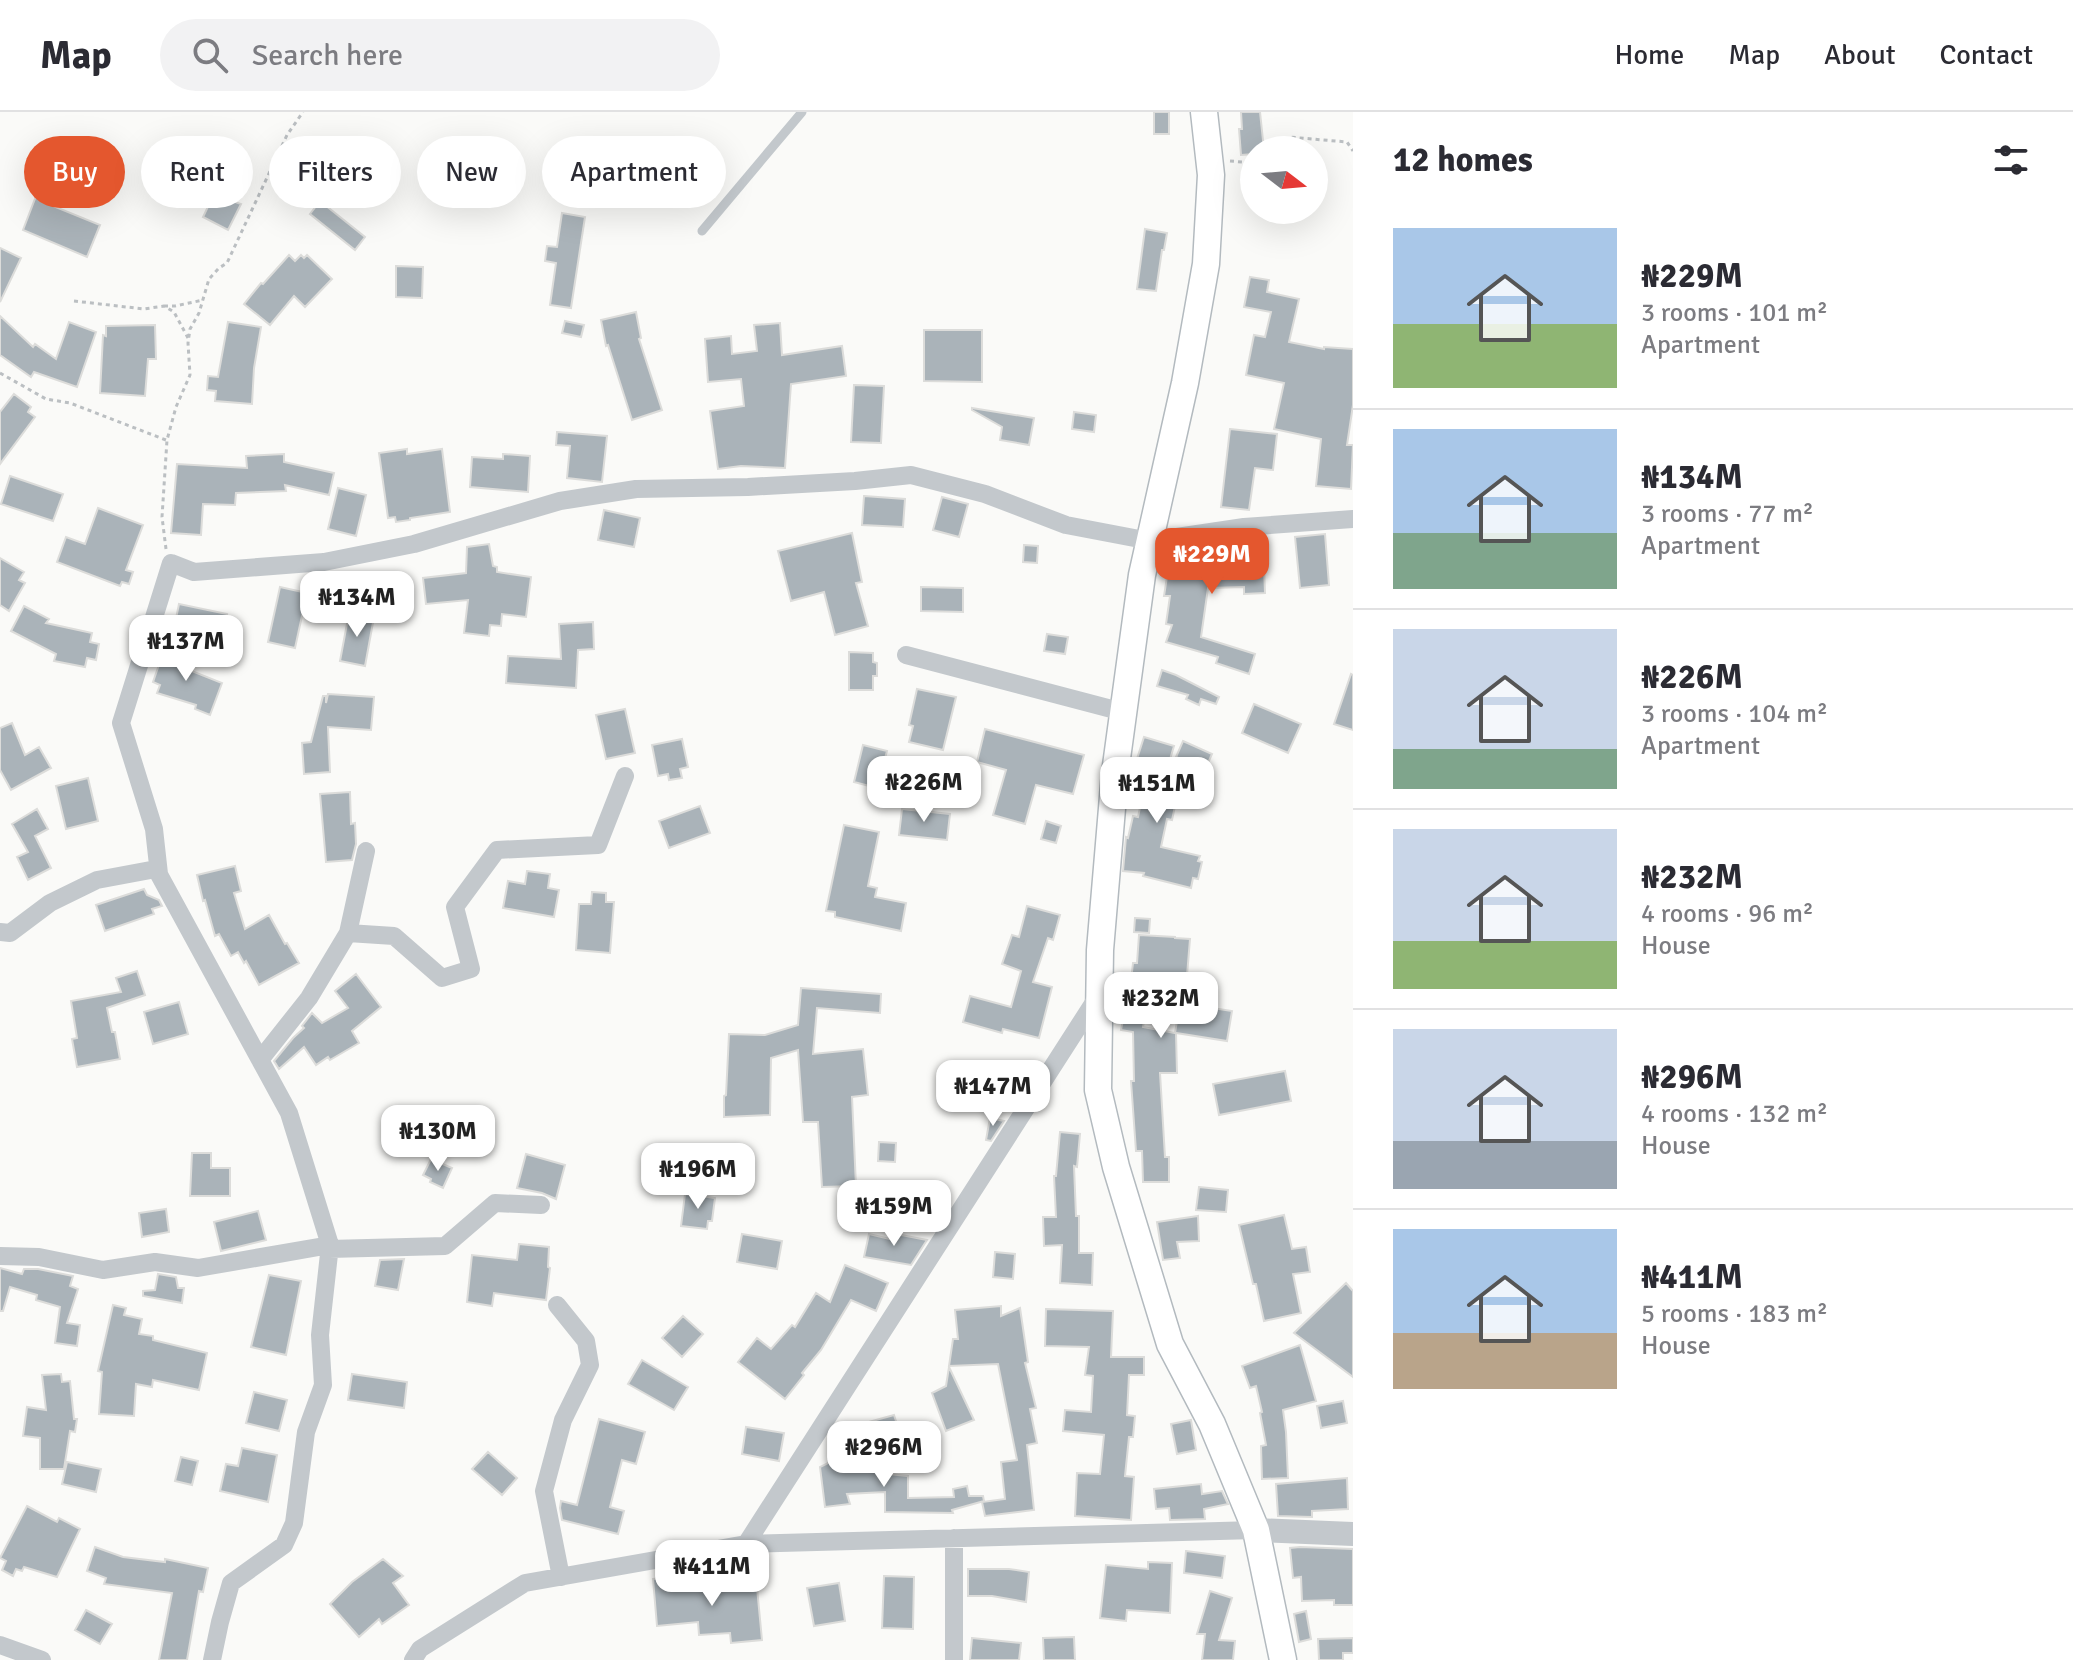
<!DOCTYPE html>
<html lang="en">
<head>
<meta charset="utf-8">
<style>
	:root { --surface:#fff; --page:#f2f2f3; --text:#2b2b33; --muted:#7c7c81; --line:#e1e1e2; --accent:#e4572e }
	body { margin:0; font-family:Signika,sans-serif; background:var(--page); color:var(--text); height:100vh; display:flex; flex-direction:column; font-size:30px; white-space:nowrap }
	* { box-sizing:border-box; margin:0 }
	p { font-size:26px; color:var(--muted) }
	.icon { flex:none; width:44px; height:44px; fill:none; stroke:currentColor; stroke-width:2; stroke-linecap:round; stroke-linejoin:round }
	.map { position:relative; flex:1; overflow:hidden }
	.side { display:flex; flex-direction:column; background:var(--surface); width:720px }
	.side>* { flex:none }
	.banner { position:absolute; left:24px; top:24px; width:760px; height:72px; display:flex; gap:16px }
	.needle { width:52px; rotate:106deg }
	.controls { position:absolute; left:1240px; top:24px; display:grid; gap:16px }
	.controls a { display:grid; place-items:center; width:88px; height:88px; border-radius:50%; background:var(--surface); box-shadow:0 8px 32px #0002; font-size:40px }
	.price { position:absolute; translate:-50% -68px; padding:0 18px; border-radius:16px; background:#fff; color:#222; font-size:26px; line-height:52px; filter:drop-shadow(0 2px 4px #0008) }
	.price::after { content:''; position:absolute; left:50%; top:48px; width:24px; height:18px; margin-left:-12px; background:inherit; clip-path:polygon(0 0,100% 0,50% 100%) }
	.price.active { background:var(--accent); color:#fff }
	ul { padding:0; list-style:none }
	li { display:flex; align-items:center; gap:24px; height:200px; padding:0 40px }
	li+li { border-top:2px solid var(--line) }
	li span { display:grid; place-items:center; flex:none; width:224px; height:160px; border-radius:0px; color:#555 }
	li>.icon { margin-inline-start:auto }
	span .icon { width:96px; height:96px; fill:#fffc; stroke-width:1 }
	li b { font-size:34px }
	h2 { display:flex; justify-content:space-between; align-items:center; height:96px; padding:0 40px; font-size:34px }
	.tag { padding:0 28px; border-radius:36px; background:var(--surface); box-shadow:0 8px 32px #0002; font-size:28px; line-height:72px }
	.tag.active { background:var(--accent); color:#fff }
	header { display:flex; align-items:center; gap:48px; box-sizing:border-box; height:112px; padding:0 40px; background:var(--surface); border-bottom:2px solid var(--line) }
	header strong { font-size:38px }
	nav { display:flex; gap:44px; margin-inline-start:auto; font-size:28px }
	.search { width:560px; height:72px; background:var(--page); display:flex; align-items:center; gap:20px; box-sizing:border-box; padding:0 28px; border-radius:44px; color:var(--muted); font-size:30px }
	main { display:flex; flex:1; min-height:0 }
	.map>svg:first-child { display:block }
	.building { fill:#aab3b9; stroke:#dcdcda; stroke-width:2 }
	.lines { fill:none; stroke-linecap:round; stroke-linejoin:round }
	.secondary-casing { stroke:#b3babf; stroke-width:29 }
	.path { stroke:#bbbfc2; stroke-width:3; stroke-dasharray:4 4; stroke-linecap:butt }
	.service { stroke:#c3c8cc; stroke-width:9 }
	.minor { stroke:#c3c8cc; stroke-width:18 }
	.tertiary { stroke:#c3c8cc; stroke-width:24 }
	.secondary { stroke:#fff; stroke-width:26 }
</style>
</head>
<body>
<header>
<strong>Map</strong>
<div class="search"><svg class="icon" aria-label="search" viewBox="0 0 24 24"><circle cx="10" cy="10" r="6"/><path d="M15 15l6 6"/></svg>Search here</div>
<nav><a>Home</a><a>Map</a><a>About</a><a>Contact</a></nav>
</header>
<main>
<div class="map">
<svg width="1353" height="1548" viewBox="0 0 1353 1548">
	<rect width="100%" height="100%" fill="#fafaf8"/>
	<path class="building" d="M1154 0H1169V22H1154Z
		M1241 0H1260L1264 38H1254V42L1241 43 1239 17H1242Z
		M612 31 672 41 665 82 605 72Z
		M217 36 247 50 244 58 248 60 235 90 241 92 228 118 203 105 217 76 202 69Z
		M46 52 65 58 53 94 100 113 87 145 23 118 41 71H40Z
		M320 89 365 125 355 138 310 102Z
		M562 101 585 105 571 196 550 193 556 151 545 149 547 134 557 135Z
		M1145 117 1167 121 1164 138H1162L1156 179 1137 177Z
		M0 136 21 146 0 190Z
		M289 143 295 149 301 143 304 146 307 143 332 167 305 195 294 184 270 213 244 192 261 171 263 172Z
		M396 154 423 155 422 186 396 185Z
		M1250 165 1269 168 1267 180 1299 187 1289 230 1324 237V235L1353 237V293L1347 333H1353L1351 377 1316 374 1321 327 1274 317 1284 271 1246 263 1254 223 1265 225 1271 200 1244 195Z
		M636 200 641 226 639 227 662 298 632 308 608 233 606 234 601 208Z
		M0 204 33 235 35 232 56 247 69 210 96 220 77 275 34 260 31 265 0 243Z
		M565 209 584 213 581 225 562 221Z
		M228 210 261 215 254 256 252 292 215 289 216 279 207 278 208 264 218 265Z
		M780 211 782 243 842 234 846 264 791 272 785 356 741 354 718 357 710 299 744 294 741 267 708 270 705 227 731 224 732 242 757 239 754 213Z
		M155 213 156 247H148L145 284 100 281 103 223 106 224V214Z
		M924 218H982V270L924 269Z
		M854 273 884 274 881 331 851 330Z
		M14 282 31 295 28 300 35 305 0 352V300Z
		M972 296 1034 306 1029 333 1000 328 1002 315 972 298Z
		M1074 300 1096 303 1094 320 1072 317Z
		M1230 317 1277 322 1273 358 1255 356 1249 398 1221 395Z
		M557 320 607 324 602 370 567 366 570 334 556 333Z
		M407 337V342L442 337 450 400 410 406V408L396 410 395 405 388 406 379 341Z
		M284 342V350L334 361 329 383 285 373 286 379 236 381 235 393 203 392 201 423 171 421 177 352 247 356 246 344Z
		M503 342 530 344 528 380 470 375 472 345 503 347Z
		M10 364 63 382 53 409 1 392Z
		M338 376 366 383 356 424 328 417Z
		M864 384 905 387 903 415 862 413Z
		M942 385 968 392 959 425 933 418Z
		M98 396 143 413 126 458 133 460 129 472 122 470 120 474 57 450 66 425 85 432Z
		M604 398 640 406 634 435 598 428Z
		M852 421 862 470 856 471 868 514 835 523 824 480 791 489 778 439Z
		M1325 422 1329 473 1300 476 1295 425Z
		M1263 427 1265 481 1244 482V475L1208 476 1201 525 1255 542 1249 562 1216 551 1218 545 1166 530 1172 513 1166 512 1170 484H1164L1170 445 1206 449 1205 436 1242 435V428Z
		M489 432 493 454 497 455V460L531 465 526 505 502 502 501 514 490 513 489 524 464 521 468 488 426 492 423 466 466 461 467 435Z
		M1024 433 1038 434 1037 451 1023 450Z
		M0 446 24 460 19 468 25 471 9 499 0 493Z
		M280 475 307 481 295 536 268 530Z
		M921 475 963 476V500L921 499Z
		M179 492 227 502 222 526 174 516Z
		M24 494 49 507 46 511 92 521 90 530 99 532 96 548 87 546 85 555 54 549 56 542 11 519Z
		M349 501 374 505 365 554 340 549Z
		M593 510 594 537 578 538 576 576 506 571 508 544 561 547 559 512Z
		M1047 522 1068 525 1065 542 1044 539Z
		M173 539 193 546 189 558 222 571 210 603 195 597 196 593 157 581 160 573 153 570 162 544 170 547Z
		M849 540 873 541V550L877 551V564H873V578H849Z
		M1162 558 1176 563 1219 585 1216 592 1201 587 1199 593 1186 587 1188 583 1157 574Z
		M1351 562 1353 563V618L1334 612Z
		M917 577 956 585 943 638 909 630 913 614 909 613Z
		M328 582 374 585 371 618 328 615 330 660 304 662 302 631 311 630 323 584H326V591Z
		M1254 592 1301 612 1288 641 1242 621Z
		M625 597 635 641 606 647 596 603Z
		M12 611 25 643 39 635 51 656 11 678 0 658V616Z
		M985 617 1084 643 1073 682 1036 673 1025 712 993 703 1006 658 977 650Z
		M1144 625 1174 634 1160 681 1177 685 1172 708 1167 707 1161 735 1200 744 1198 749 1202 750 1198 767 1193 766 1191 776 1143 764 1144 761 1123 759 1126 725 1128 726 1133 704 1138 705 1148 657 1135 653Z
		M682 627 688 655 680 657 682 666 669 668 668 662 658 664 652 633Z
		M1183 629 1212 642 1205 658 1176 645Z
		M863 633 887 639 877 676 854 670Z
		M88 666 98 709 66 717 56 674Z
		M350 680 351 712 355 711 356 732 352 748 326 750 320 682Z
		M700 694 710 721 669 736 659 709Z
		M37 697 48 717 35 724 51 756 28 768 17 745 28 740 12 712Z
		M902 697 950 702 947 728 899 723Z
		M1046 709 1061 714 1056 731 1041 727Z
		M844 713 879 720 868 774 877 776 875 785 906 791 901 819 835 805V800L826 799Z
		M235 754 241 779 234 781 245 817 269 803 285 832 287 831 299 851 259 873 246 849 244 851 238 840 231 844 219 822 215 824 205 788 203 789 197 763Z
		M527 759 550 762 548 776 559 778 554 805 503 796 508 769 525 772Z
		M144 777 147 783 159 788 162 794 152 797 154 802 105 819 96 793Z
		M592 780 606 781V790H614L610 841 576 838 579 792H591Z
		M1027 794 1060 803 1053 828 1048 826 1033 870 1052 875 1039 926 1003 917 1002 921 963 910 970 884 1011 895 1021 859 1002 852 1012 823 1019 825Z
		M1135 806 1150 807 1149 821 1134 820Z
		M1139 823 1175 825V826L1190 827 1185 888 1149 884 1143 915 1175 921 1180 891 1232 899 1227 929 1176 921 1177 961H1160L1165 1045H1169V1070H1143L1142 1039H1136L1131 969H1134L1133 920 1121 918 1124 902 1120 901 1123 884 1129 886 1133 851H1137Z
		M137 859 145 883 107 896 112 920H115L120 947 77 955 72 927 77 926 71 889 121 880 116 866Z
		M356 862 381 895 352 919 359 931 330 948 328 945 316 953 304 935 279 957 274 949 293 926 304 916 302 914 312 901 322 911 348 896 335 879Z
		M801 876 881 882 880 901 817 896 813 942 863 937 868 983 852 985 856 1074 822 1075 818 1010H803L798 938 771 946 770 1003 724 1005V984L726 983 729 922 765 923 798 913Z
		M179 890 188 922 153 932 144 900Z
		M1285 959 1291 989 1219 1003 1213 972Z
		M990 1006 1004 1009 991 1029 986 1028Z
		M1060 1020 1080 1022 1077 1055 1074 1054 1076 1104H1079V1141H1093L1092 1173 1060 1171 1062 1133 1044 1134 1043 1105H1056L1054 1064H1056Z
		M879 1030 896 1031 895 1050 878 1049Z
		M192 1041H211V1056H230V1084H190Z
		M526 1042 565 1053 556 1087 542 1081 517 1076Z
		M431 1047 452 1056 443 1076 430 1070 431 1067 423 1063Z
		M1199 1075 1228 1078 1226 1100 1196 1098Z
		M685 1082 715 1086 712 1109H708L707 1117 681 1114Z
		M166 1097 169 1120 142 1125 139 1101Z
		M258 1099 266 1128 221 1139 214 1110Z
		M1284 1103 1292 1137 1306 1135 1310 1160 1293 1162 1301 1201 1264 1209 1256 1172H1253L1239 1113Z
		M1198 1104 1199 1129 1177 1130 1180 1146 1163 1148 1157 1110Z
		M891 1121 927 1128 911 1153 864 1145 869 1122 890 1127Z
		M742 1122 782 1129 777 1157 737 1150Z
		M519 1132 549 1135 548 1155 550 1156 546 1188 494 1181 492 1194 467 1190 472 1143 517 1148Z
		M995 1140 1015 1142 1013 1167 993 1165Z
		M404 1147 398 1178 375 1174 380 1148Z
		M845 1153 888 1171 876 1199 851 1188 821 1238 802 1261 804 1263 785 1287 738 1250 757 1226 771 1237 792 1213 795 1215 816 1181 830 1190Z
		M0 1156 22 1162 24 1157H38L73 1164 70 1174 78 1177 67 1211 80 1213 77 1234 55 1231 60 1195 36 1188 37 1183 10 1175 3 1199H0Z
		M158 1162 176 1165 178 1176H184L182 1191 143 1184V1179L155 1178Z
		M269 1163 301 1169 286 1243 251 1235Z
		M1346 1171 1353 1179V1265L1294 1221Z
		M113 1193 126 1196 124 1203 142 1207 139 1222 153 1224V1228L207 1241 199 1278 153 1268 152 1275 136 1272 134 1304 99 1302 102 1260 98 1259Z
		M1001 1194V1204L1020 1196 1028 1250 1025 1251 1036 1296 1030 1297 1037 1331 1027 1333 1034 1398 985 1404 982 1390 1005 1387 1001 1350 1017 1348 998 1252 949 1254 953 1227H958L955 1198Z
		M1046 1197 1113 1199 1111 1245H1144V1263H1129L1127 1303 1135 1304 1133 1325H1129L1125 1364 1134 1365 1131 1408 1075 1404 1077 1361 1100 1362 1104 1323 1063 1319 1065 1298 1091 1300 1093 1264 1085 1263 1089 1235 1045 1234Z
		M683 1204 703 1222 682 1245 662 1226Z
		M1300 1233 1316 1289 1283 1298 1286 1320 1288 1366 1262 1367 1261 1334 1266 1333 1260 1301 1262 1300 1256 1274 1250 1276 1242 1254Z
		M642 1248 688 1275 674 1298 628 1272Z
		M949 1255 974 1308 946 1319 932 1281 946 1274Z
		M61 1262 62 1270 70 1269 74 1307H77L75 1320 70 1319 64 1357H40V1326L23 1324 27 1295 46 1298 42 1263Z
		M352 1262 407 1270 404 1296 348 1288Z
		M254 1280 287 1288 279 1319 246 1311Z
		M1343 1289 1347 1311 1321 1316 1317 1294Z
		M894 1303 903 1331 866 1340 858 1313Z
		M599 1307 645 1320 636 1352 622 1348 610 1395 624 1399 618 1422 562 1408 560 1396 561 1389 577 1393Z
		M1191 1308 1196 1338 1177 1342 1171 1312Z
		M746 1315 784 1321 779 1349 742 1342Z
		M242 1336 277 1343 268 1390 220 1379 226 1352 238 1354Z
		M488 1340 517 1366 502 1383 472 1357Z
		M181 1345 198 1349 192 1373 175 1369Z
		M838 1346V1349L876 1346 878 1361 908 1364V1386L954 1385 953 1377 967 1374 969 1384H983L984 1389 952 1398 953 1401 885 1400V1380L847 1382 850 1392 825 1395 820 1355Z
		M67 1350 101 1357 96 1380 62 1372Z
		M1347 1366 1348 1397 1312 1399V1405L1278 1404 1276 1372Z
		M1201 1372 1202 1382 1222 1379 1228 1392 1204 1397 1205 1407 1170 1408 1169 1396 1156 1397 1154 1377Z
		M27 1394 57 1410 59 1406 80 1417 57 1465 24 1455 22 1459 16 1457 13 1464 2 1458 6 1449 0 1446Z
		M95 1435 123 1445 165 1450V1447L208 1456 203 1480 199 1479 187 1548H159L172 1481 104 1472 106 1466 87 1459Z
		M1300 1435 1353 1437V1493H1334V1488L1302 1489 1301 1465 1293 1466 1290 1436Z
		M1186 1439 1225 1444 1222 1466 1184 1461Z
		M383 1447 403 1464 393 1471 409 1493 382 1512 379 1507 359 1525 330 1492 352 1470Z
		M1148 1450 1172 1451 1170 1501 1127 1498 1126 1509 1100 1506 1106 1453 1148 1457Z
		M968 1457H1009L1029 1460 1026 1490 992 1484H968Z
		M884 1464 914 1465 913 1517 882 1516Z
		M756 1465 762 1528 731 1531 730 1521 699 1523 698 1510 657 1514 653 1467 670 1466V1475L726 1471 725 1468Z
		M839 1471 845 1509 814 1514 807 1476Z
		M1210 1479 1232 1486 1219 1528 1235 1529 1233 1548H1202L1205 1522H1197Z
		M86 1498 112 1512 100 1532 75 1518Z
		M1306 1499 1311 1527 1299 1530 1294 1502Z
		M1074 1525 1075 1548H1044L1043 1526Z
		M972 1526 1021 1531 1019 1548H970Z
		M1353 1526V1541H1343V1548H1319L1318 1527Z"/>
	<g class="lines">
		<defs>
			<path id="secondary" d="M1204 0 1211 63 1206 152 1185 271 1142 463 1115 661 1100 838 1098 978 1116 1055 1170 1232 1212 1312 1256 1418 1283 1548"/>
		</defs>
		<use href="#secondary" class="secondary-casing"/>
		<path class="path" d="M1286 38 1289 25 1347 30 1353 39
			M1230 49 1254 51
			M74 189 144 197 164 194 174 200 188 226
			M164 194H175L203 188
			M0 261 46 287 70 291 166 328
			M166 437 162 405 167 328 176 295 190 263 188 231 190 217 199 201 209 167 219 156 227 151 287 23 303 0"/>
		<path class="service" d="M702 119 802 0"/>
		<path class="minor" d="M906 543 1123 600
			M159 762 154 717 121 611 171 451 194 460 324 450 414 432 560 389 636 377 748 375 855 369 911 363 985 382 1066 413 1150 429 1244 415 1353 407
			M0 820 10 821 50 791 97 768 156 757 289 1001 330 1133 320 1223 323 1273 306 1320 294 1411 284 1433 231 1471 220 1510 212 1548
			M348 821 366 739
			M260 948 309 886 348 821 394 824 442 866 471 857 455 795 497 738 598 733 625 664
			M329 1137 445 1134 495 1091 541 1093
			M0 1144 39 1145 103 1158 155 1150 198 1156 330 1133
			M557 1193 586 1229 590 1253 563 1308 544 1379 561 1465
			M746 1432 1098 884
			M0 1533 42 1548
			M413 1548 420 1537 525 1471 746 1432 1256 1418
			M954 1548V1426"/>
		<path class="tertiary" d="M1256 1418 1353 1422"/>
		<use href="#secondary" class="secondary"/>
	</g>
</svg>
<div class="controls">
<a><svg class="needle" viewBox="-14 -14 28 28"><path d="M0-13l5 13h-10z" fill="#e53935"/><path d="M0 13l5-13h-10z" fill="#7c7c81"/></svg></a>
</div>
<b class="price active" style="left:1212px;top:484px">₦229M</b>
<b class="price" style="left:357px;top:527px">₦134M</b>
<b class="price" style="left:186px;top:571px">₦137M</b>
<b class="price" style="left:924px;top:712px">₦226M</b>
<b class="price" style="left:1157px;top:713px">₦151M</b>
<b class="price" style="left:1161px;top:928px">₦232M</b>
<b class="price" style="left:993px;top:1016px">₦147M</b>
<b class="price" style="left:438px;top:1061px">₦130M</b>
<b class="price" style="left:698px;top:1099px">₦196M</b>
<b class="price" style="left:894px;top:1136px">₦159M</b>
<b class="price" style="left:884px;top:1377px">₦296M</b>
<b class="price" style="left:712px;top:1496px">₦411M</b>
<div class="banner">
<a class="tag active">Buy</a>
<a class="tag">Rent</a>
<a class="tag">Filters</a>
<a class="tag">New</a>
<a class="tag">Apartment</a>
</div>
</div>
<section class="side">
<h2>12 homes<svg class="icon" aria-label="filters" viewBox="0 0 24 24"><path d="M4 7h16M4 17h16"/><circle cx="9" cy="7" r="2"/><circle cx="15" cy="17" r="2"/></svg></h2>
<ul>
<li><span style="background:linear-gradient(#a9c7e8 60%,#8fb573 0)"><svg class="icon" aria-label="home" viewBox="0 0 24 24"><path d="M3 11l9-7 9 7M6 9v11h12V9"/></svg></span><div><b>₦229M</b><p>3 rooms · 101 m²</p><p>Apartment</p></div></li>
<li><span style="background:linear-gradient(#a9c7e8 65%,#7fa58c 0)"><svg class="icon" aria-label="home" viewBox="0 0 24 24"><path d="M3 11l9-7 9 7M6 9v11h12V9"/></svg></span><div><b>₦134M</b><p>3 rooms · 77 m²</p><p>Apartment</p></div></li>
<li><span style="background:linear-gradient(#c9d6e8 75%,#7fa58c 0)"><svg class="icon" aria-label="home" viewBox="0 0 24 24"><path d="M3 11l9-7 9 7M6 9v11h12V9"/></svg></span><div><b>₦226M</b><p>3 rooms · 104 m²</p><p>Apartment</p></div></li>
<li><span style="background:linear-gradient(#c9d6e8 70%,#8fb573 0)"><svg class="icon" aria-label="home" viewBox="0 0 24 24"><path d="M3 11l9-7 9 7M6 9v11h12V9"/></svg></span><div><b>₦232M</b><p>4 rooms · 96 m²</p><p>House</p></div></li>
<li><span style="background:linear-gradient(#c9d6e8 70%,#9aa5b1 0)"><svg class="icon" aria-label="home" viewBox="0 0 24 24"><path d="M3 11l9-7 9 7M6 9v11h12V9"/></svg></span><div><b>₦296M</b><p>4 rooms · 132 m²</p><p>House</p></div></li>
<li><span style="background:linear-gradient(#a9c7e8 65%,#b9a48a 0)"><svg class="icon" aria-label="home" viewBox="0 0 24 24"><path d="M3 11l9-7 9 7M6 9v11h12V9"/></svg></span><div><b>₦411M</b><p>5 rooms · 183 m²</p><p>House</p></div></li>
</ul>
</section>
</main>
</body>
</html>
